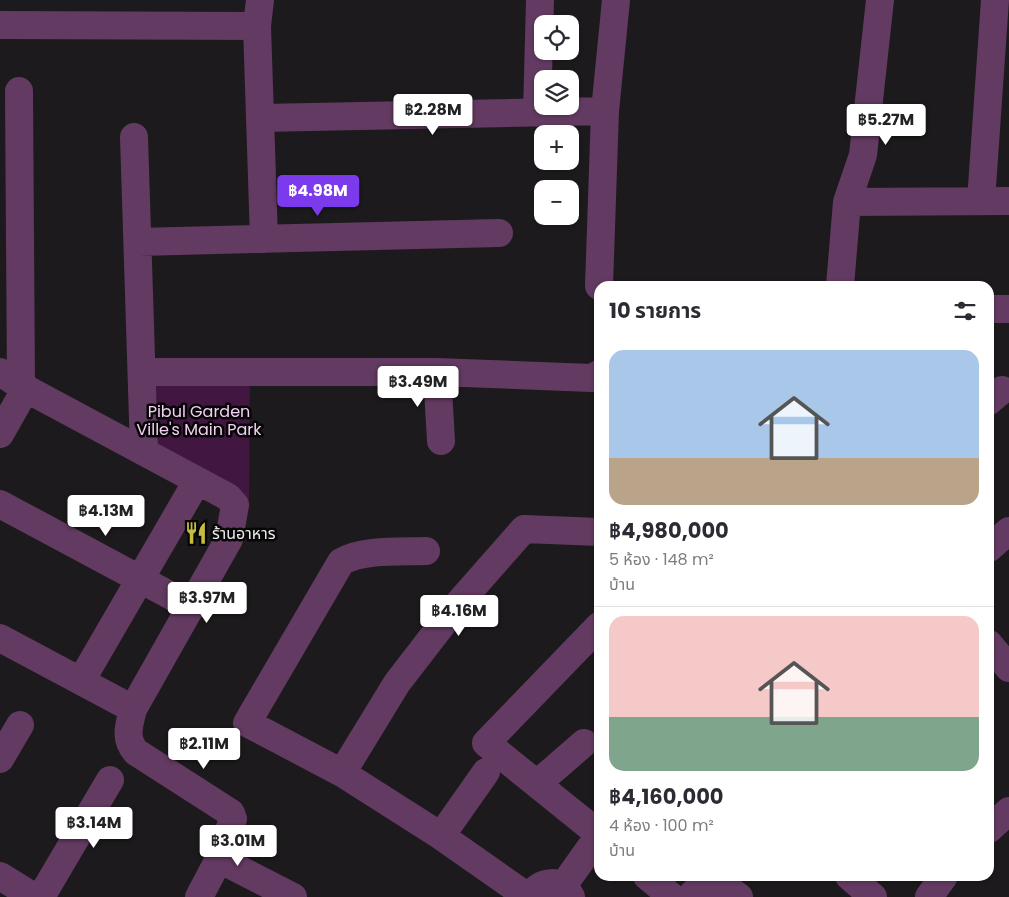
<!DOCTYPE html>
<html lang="th">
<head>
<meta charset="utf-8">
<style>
	:root { --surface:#fff; --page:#f7f7f7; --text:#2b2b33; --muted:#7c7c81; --line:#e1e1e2; --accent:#7c3aed }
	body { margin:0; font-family:Poppins,"Noto Sans Thai",sans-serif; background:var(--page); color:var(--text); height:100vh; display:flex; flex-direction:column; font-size:19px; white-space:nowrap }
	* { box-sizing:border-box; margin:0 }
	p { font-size:16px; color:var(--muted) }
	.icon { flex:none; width:28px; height:28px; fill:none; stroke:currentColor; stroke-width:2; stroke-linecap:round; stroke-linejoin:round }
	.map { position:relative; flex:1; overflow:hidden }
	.details { position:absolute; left:594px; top:281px; width:400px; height:600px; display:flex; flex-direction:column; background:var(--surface); border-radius:15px; box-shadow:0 1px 4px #0004 }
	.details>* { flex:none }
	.tools { position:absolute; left:534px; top:15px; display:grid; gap:10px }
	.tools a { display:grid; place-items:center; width:45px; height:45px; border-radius:10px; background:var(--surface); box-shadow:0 1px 4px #0004; font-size:25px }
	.price { position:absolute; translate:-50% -42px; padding:0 11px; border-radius:5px; background:#fff; color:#222; font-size:16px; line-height:32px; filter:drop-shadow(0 1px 2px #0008) }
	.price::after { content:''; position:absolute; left:50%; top:30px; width:15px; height:11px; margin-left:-8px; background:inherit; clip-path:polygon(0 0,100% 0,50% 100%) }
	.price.selected { background:var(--accent); color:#fff }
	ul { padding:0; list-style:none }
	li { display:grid; align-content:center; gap:10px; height:265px; padding:0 15px }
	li+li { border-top:1px solid var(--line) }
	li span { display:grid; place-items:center; height:155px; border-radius:15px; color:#555 }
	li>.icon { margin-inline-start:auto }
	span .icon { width:90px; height:90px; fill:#fffc; stroke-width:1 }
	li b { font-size:21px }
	h2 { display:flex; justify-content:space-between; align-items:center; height:60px; padding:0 15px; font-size:21px }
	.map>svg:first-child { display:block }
	.green { fill:#411640 }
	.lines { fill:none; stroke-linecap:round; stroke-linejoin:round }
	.minor { stroke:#633a61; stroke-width:28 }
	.labels { text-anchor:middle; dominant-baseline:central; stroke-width:5; stroke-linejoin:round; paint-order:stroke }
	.park-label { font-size:16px; fill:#f4d0f2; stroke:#060606 }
	.poi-label { font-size:16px; fill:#eeeced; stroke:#060606; text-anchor:start }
</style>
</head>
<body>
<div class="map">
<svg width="1009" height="897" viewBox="0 0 1009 897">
	<rect width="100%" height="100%" fill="#1c1a1c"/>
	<path class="green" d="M250 368 249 506 148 450 147 372Z"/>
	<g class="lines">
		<path class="minor" d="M260 0 257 26 264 239
			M0 25 257 26
			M19 91 21 386
			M537 113 540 0
			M261 118 605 111
			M134 137 144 451
			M981 201 995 0
			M847 202 1009 201
			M138 242 499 233
			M599 286 605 111 616 0
			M840 286 847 202 863 155 880 0
			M989 309H1009
			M0 372 21 386 228 497 235 505 229 539 133 709C129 726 124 738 136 752L231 813 233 819 219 859 199 897
			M142 372H437L592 378 599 374
			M437 372 441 441
			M989 401 1002 390
			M0 434 26 388
			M0 504 192 607
			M989 548 1009 531
			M426 551C402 552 361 549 341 562L247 723 342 773 441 836 528 897
			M599 626 486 743 599 834
			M0 638 133 709
			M989 644 1009 668
			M81 681 197 481
			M0 759 20 725
			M342 773 397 683 458 604 524 529 599 532
			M538 783 584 743
			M989 829 1009 811
			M441 836 486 772
			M219 859 293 897
			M0 876 34 897
			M647 876 672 897
			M849 876 873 897
			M563 886 590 848
			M41 897 110 780
			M530 897C540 879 562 878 571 897
			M690 897C707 876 720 882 739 897
			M929 897 944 876"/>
	</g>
	<defs>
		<symbol id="restaurant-bare" viewBox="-9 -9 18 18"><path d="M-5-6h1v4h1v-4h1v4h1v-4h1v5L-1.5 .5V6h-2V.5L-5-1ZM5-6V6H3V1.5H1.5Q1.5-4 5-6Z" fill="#c6bc3d" stroke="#060606" stroke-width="2.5" paint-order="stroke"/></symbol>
	</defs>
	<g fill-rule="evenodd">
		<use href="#restaurant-bare" x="180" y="517" width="32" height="32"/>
	</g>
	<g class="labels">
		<g class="park-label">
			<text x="199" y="411">Pibul Garden<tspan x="199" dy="18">Ville's Main Park</tspan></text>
		</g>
		<g class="poi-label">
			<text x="212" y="533">ร้านอาหาร</text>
		</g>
	</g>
</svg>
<div class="tools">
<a><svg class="icon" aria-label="locate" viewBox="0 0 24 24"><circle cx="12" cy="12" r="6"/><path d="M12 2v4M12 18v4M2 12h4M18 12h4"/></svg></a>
<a><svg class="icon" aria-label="layers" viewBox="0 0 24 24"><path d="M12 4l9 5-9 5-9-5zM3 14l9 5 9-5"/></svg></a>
<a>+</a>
<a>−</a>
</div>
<b class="price" style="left:433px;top:136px">฿2.28M</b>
<b class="price" style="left:886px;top:146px">฿5.27M</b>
<b class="price selected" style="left:318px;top:217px">฿4.98M</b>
<b class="price" style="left:418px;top:408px">฿3.49M</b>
<b class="price" style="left:106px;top:537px">฿4.13M</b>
<b class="price" style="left:207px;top:624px">฿3.97M</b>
<b class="price" style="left:459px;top:637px">฿4.16M</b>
<b class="price" style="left:204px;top:770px">฿2.11M</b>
<b class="price" style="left:94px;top:849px">฿3.14M</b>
<b class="price" style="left:238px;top:867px">฿3.01M</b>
<section class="details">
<h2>10 รายการ<svg class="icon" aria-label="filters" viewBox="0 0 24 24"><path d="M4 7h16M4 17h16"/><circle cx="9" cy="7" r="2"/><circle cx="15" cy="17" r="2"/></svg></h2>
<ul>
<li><span style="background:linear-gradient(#a9c7e8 70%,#b9a48a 0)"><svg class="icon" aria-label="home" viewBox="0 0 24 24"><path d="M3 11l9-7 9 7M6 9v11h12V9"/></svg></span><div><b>฿4,980,000</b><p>5 ห้อง · 148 m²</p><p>บ้าน</p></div></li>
<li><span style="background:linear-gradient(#f6c9c9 65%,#7fa58c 0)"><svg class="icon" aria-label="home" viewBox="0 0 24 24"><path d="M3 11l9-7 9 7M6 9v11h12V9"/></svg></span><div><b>฿4,160,000</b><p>4 ห้อง · 100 m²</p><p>บ้าน</p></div></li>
</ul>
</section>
</div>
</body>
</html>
